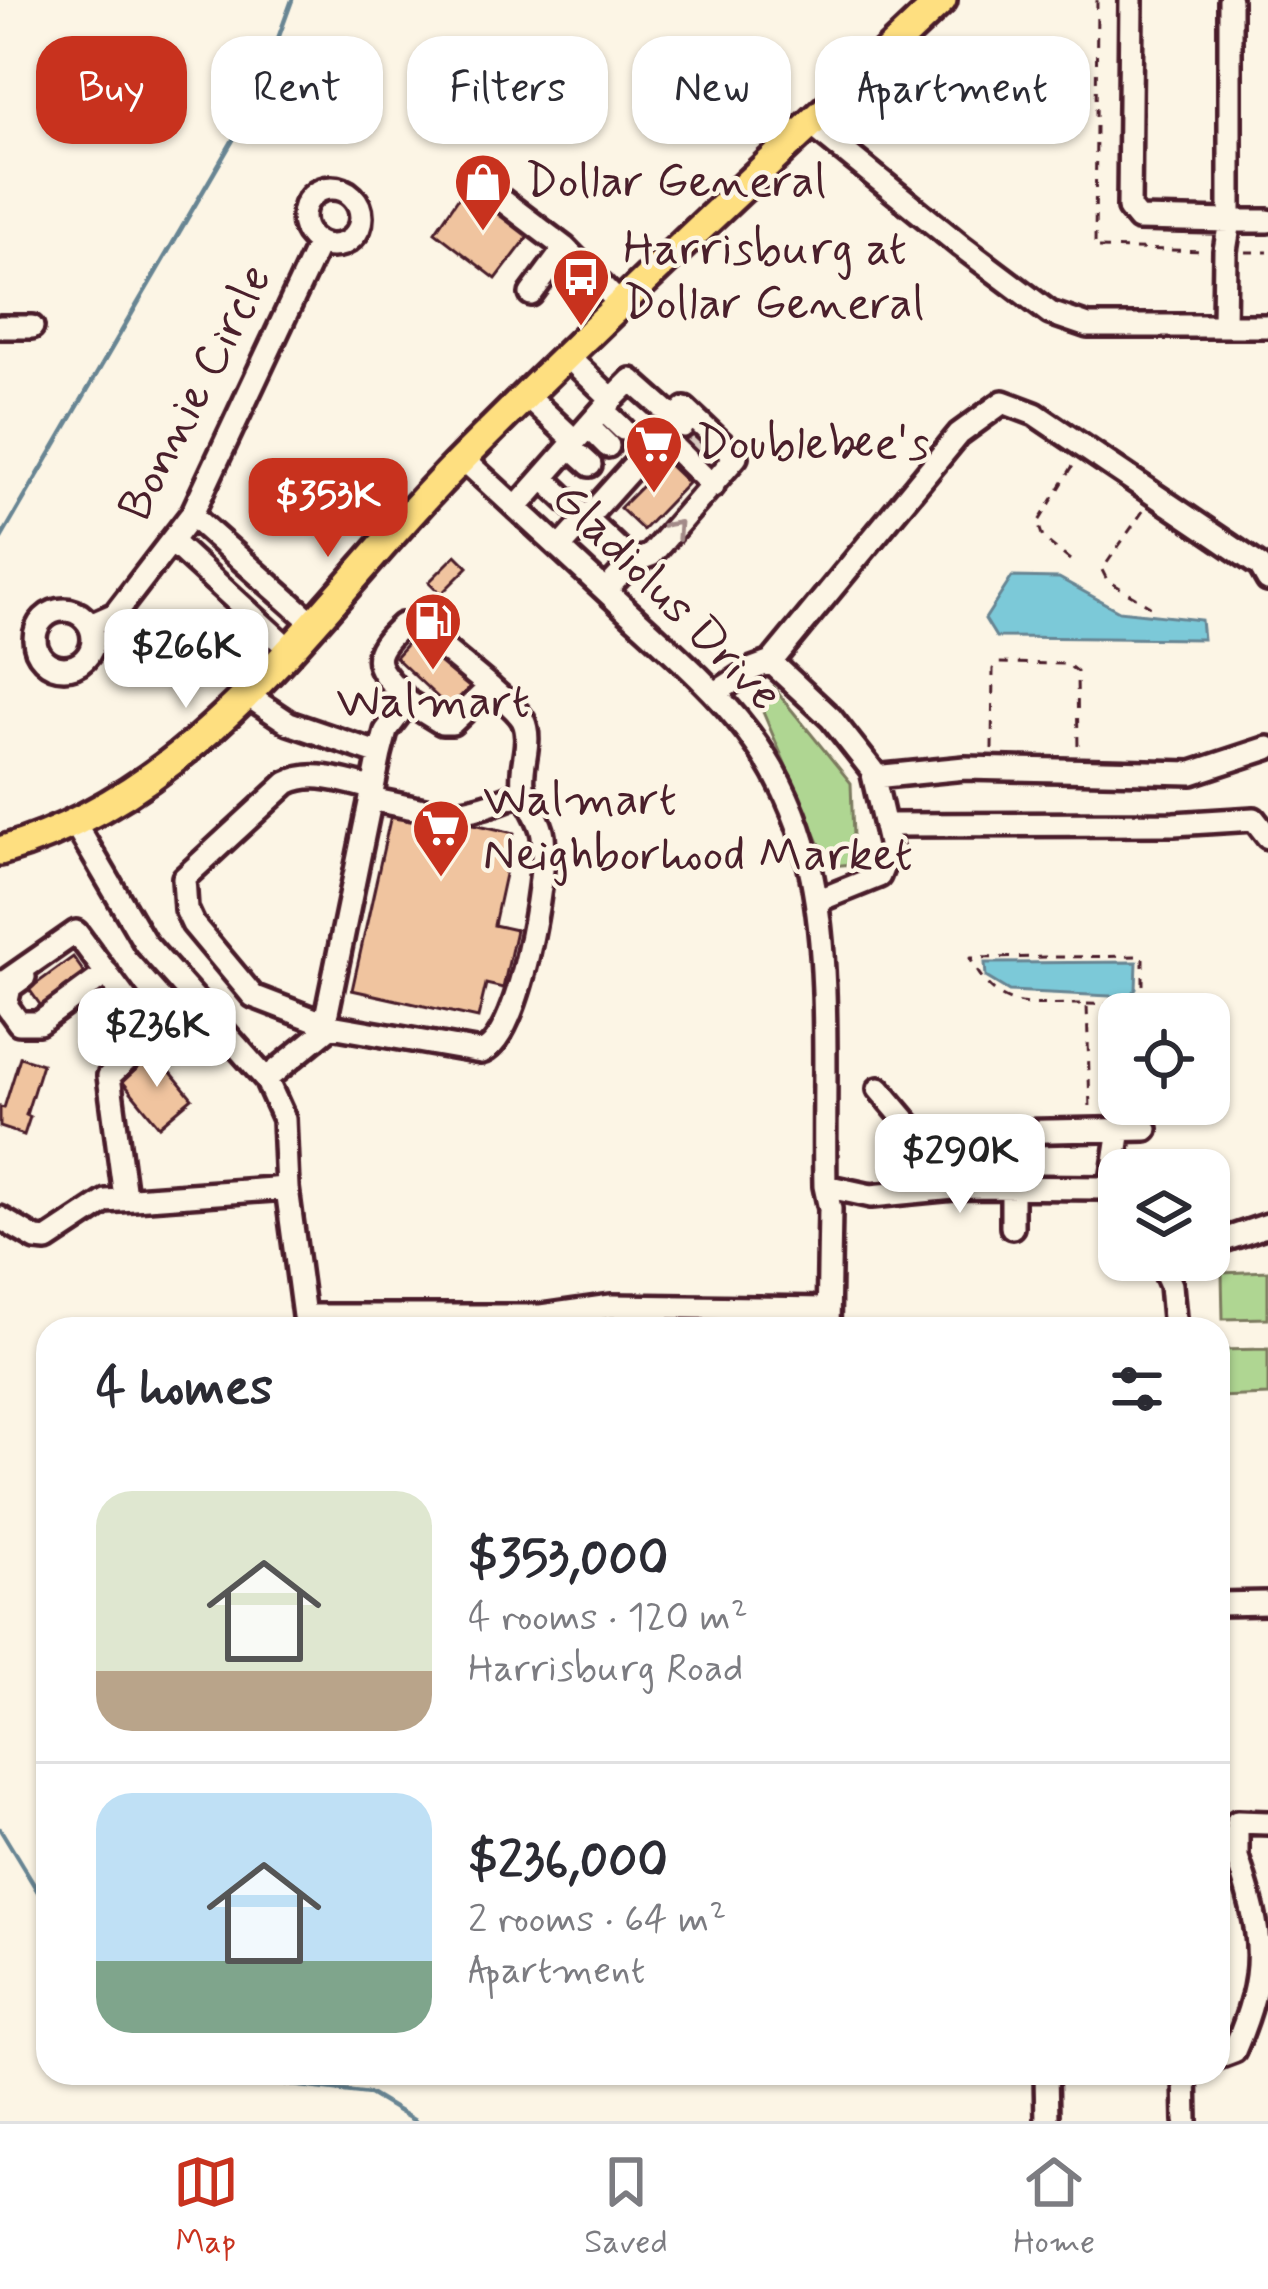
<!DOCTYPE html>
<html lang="en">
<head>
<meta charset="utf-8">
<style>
	:root { --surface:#fff; --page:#f7f7f7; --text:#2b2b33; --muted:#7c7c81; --line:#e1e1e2; --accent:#c8321e }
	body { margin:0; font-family:Mynerve,sans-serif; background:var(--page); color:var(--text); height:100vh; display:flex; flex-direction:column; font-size:45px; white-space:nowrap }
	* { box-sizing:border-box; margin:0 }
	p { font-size:39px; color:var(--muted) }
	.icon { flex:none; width:66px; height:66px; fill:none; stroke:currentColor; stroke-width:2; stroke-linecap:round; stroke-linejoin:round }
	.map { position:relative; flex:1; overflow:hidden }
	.panel { position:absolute; left:36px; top:1317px; width:1194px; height:768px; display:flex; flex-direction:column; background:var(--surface); border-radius:36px; box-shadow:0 3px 9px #0004 }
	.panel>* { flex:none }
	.hud { position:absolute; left:36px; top:36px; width:1197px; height:108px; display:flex; gap:24px }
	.controls { position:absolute; left:1098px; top:993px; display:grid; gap:24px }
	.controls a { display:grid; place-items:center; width:132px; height:132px; border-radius:24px; background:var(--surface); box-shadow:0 3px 9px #0004; font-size:60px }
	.price { position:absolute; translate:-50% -102px; padding:0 27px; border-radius:24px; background:#fff; color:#222; font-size:39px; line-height:78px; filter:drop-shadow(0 3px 6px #0008) }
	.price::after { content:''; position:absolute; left:50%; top:72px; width:36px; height:27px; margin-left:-18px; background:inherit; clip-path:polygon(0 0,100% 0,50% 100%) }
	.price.selected { background:var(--accent); color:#fff }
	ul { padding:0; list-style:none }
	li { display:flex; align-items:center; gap:36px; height:300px; padding:0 60px }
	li+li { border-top:3px solid var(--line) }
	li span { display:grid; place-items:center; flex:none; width:336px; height:240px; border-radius:36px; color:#555 }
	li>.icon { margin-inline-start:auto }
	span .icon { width:144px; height:144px; fill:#fffc; stroke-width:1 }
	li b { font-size:51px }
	h2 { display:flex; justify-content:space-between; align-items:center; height:144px; padding:0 60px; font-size:51px }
	.tag { padding:0 42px; border-radius:36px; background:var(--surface); box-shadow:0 3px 9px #0004; font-size:42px; line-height:108px }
	.tag.selected { background:var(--accent); color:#fff }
	.dock { display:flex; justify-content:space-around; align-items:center; height:168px; border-top:3px solid var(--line); background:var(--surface); font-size:33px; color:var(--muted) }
	.dock a { display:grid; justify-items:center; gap:6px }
	.dock .selected { color:var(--accent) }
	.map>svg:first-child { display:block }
	.green { fill:#afd692; stroke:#7c7a5e; stroke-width:3 }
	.water { fill:#7bc9d8; stroke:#678593; stroke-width:3 }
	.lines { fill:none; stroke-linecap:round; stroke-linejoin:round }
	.stream { stroke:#678593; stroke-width:4.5 }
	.building { fill:#f0c49f; stroke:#4a1f2b; stroke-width:3 }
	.minor-tunnel { stroke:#d8cac0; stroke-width:21; stroke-dasharray:21 10; stroke-linecap:butt }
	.minor-casing { stroke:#4a1f2b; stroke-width:30 }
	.major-casing { stroke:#4a1f2b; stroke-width:36 }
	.path { stroke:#4a1f2b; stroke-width:3; stroke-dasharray:9 9; stroke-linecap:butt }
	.minor { stroke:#fcf5e5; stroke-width:21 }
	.major { stroke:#fedf80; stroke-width:27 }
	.oneway { stroke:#a38a88 }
	.labels { text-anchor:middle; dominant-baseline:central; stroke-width:9; stroke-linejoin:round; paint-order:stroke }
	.poi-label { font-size:48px; fill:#4a1f2b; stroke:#fcf5e5; text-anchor:start }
	.street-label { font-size:48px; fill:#4a1f2b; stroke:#fcf5e5 }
</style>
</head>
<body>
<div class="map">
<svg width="1268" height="2121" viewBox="0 0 1268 2121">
	<rect width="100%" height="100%" fill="#fcf5e5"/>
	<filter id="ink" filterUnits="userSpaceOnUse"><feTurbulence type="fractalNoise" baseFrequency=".00833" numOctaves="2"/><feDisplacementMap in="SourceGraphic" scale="24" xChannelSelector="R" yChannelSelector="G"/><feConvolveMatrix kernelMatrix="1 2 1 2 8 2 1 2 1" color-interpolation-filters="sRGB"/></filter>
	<g filter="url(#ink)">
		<path class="green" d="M773 687 851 783 854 864 829 866 757 698Z
			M1268 1271V1318L1223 1319 1222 1273Z
			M1268 1349V1395L1218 1397V1350Z"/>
		<path class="water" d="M1012 577 1059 578 1119 611 1201 620 1203 639 996 637 985 619Z
			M1137 962 1136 989 1130 997 1009 991 986 977 985 963Z"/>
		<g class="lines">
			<path class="stream" d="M0 540 255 102 292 0
				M0 1829 48 1908
				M185 2073 370 2094 415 2121"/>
		</g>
		<path class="building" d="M465 188 531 233 496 279 435 232Z
			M637 444 661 467 665 461 688 483 643 530 620 508 645 483 621 460Z
			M456 555 468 567 441 594 429 582Z
			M416 634 471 687 450 709 395 657Z
			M393 806 514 833 494 925 516 930 503 988 486 984 478 1018 352 990Z
			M73 957 90 981 46 1013 29 989Z
			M155 1053 192 1098 159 1126 122 1081Z
			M20 1057 42 1064 26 1115 30 1117 24 1135 0 1127V1107L4 1108Z"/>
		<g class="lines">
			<path class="minor-tunnel" d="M691 432 712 451"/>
			<defs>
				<path id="minor" d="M1131 0 1129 208 1138 219 1230 221 1225 251 1224 326
					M1230 0V221H1268
					M812 125 961 246 1050 313 1088 326H1268
					M303 217a29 29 0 1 1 58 0a29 29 0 1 1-58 0Z
					M486 188 565 248 621 305
					M531 294 565 248
					M0 327H32
					M527 396 575 441
					M612 399 631 380 683 426
					M603 410 623 429
					M588 426 608 446
					M661 435 713 486
					M570 447 590 465
					M462 458C516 508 570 557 623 607 714 690 787 749 812 877 831 970 823 1090 825 1186L830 1209 828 1329
					M543 478 632 562 606 590
					M516 508 612 399 567 356
					M191 515 314 624
					M171 541 290 650
					M560 548 632 468
					M632 562 651 555 736 457 685 409 645 454
					M35 639a29 29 0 1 1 58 0a29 29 0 1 1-58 0Z
					M90 625 115 614 192 514 319 243
					M771 662 831 718 872 770 890 848 879 876 817 901
					M717 692 752 669 771 662 959 434 1003 402 1035 414 1260 566 1268 580
					M247 695 289 723 380 754 386 731 408 702C379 667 362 661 402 625L419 628 490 687 452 723H442L408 702
					M874 777 965 768 1192 773 1268 748
					M371 799C442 814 456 821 525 791
					M885 825 1174 824 1254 819 1268 837
					M24 977 10 987 6 1005 19 1023H39L107 973
					M0 985 76 932 152 1035
					M325 1022 373 788
					M331 1026 253 996 193 924 186 909 184 878 287 783C314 769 344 782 373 788L380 754
					M266 1079 331 1026 481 1052C519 1043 547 874 543 836 541 818 526 803 523 785 520 764 533 741 523 720 516 708 500 697 490 687
					M879 1089 917 1134 911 1192
					M917 1134 1146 1129
					M825 1186 871 1196 964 1187 1104 1188 1119 1202
					M1012 1186V1227
					M287 1188 304 1316H541L611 1306 828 1309
					M1110 1194 1120 1129
					M125 1197 109 1076 193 998
					M0 1218 36 1239 47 1240 106 1201 287 1188 284 1119 266 1079 145 943 74 822
					M1209 1245 1268 1225
					M1160 1260 1171 1285 1175 1329
					M1218 1604 1268 1603
					M1218 1857H1237C1264 1938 1268 1972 1234 2051L1218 2057
					M1237 1857V1822L1268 1823
					M1046 2073 1047 2121
					M1185 2073 1186 2121"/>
				<path id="major" d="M0 851C207 792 320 601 463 458 619 301 782 152 942 0"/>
			</defs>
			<use href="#minor" class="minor-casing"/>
			<use href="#major" class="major-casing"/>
			<path class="path" d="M1097 0 1095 248 1206 251
				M1246 252H1268
				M1143 511 1102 570 1107 580 1150 606
				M1070 560 1043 538 1038 523 1074 464
				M992 749 993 669 997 663 1067 664 1077 672 1078 751
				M1087 1004 1131 1005 1143 1000V956L970 958C999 1016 1031 1003 1087 1004L1090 1110"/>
			<use href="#minor" class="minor"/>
			<use href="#major" class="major"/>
		</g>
		<defs><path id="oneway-chevron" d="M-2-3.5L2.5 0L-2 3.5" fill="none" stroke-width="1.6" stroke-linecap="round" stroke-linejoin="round" transform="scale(3)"/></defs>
		<use class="oneway" href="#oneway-chevron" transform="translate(675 528) rotate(-48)"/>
	</g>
	<defs>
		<symbol id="shop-pin" viewBox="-11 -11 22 30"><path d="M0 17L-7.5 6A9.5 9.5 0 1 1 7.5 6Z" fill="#c8321e" stroke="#fcf5e5"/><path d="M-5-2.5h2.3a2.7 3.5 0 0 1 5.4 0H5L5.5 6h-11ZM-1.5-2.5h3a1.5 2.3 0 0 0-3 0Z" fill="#fff"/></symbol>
		<symbol id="bus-pin" viewBox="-11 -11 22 30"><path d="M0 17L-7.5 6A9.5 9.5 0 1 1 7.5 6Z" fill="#c8321e" stroke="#fcf5e5"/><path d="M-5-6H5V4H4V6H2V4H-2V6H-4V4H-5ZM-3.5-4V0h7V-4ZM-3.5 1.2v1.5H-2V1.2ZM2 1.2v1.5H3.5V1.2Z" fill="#fff"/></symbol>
		<symbol id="supermarket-pin" viewBox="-11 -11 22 30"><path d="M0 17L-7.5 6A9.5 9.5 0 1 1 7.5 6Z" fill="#c8321e" stroke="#fcf5e5"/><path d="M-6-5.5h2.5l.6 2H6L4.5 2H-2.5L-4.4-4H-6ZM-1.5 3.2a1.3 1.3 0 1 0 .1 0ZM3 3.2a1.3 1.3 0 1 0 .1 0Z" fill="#fff"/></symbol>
		<symbol id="fuel-pin" viewBox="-11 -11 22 30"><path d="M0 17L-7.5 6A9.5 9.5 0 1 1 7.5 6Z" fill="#c8321e" stroke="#fcf5e5"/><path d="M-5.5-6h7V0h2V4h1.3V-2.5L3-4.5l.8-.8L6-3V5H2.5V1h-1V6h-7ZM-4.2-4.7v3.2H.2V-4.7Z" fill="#fff"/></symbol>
	</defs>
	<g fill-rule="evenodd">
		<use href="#shop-pin" x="450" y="149" width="66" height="90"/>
		<use href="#bus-pin" x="548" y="244" width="66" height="90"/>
		<use href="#supermarket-pin" x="621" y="411" width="66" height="90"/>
		<use href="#fuel-pin" x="400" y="588" width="66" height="90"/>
		<use href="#supermarket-pin" x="408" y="795" width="66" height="90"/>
	</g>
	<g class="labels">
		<g class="poi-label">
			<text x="525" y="182">Dollar General</text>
			<text x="623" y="249">Harrisburg at<tspan x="623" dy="55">Dollar General</tspan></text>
			<text x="696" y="444">Doublebee's</text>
			<text x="433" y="702" text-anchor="middle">Walmart</text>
			<text x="483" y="800">Walmart<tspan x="483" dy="55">Neighborhood Market</tspan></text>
		</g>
		<g class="street-label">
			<text transform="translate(196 393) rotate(-63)">Bonnie Circle</text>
			<text transform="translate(666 597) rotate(45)">Gladiolus Drive</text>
		</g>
	</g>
</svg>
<div class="controls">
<a><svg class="icon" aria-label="locate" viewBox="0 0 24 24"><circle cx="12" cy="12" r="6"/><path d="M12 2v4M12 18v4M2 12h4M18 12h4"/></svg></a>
<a><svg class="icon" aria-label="layers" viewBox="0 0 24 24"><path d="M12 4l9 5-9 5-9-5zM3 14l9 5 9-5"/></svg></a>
</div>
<b class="price selected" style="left:328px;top:560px">$353K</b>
<b class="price" style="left:186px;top:711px">$266K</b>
<b class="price" style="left:157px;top:1090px">$236K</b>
<b class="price" style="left:960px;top:1216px">$290K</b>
<div class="hud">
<a class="tag selected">Buy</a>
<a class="tag">Rent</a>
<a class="tag">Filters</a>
<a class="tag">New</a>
<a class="tag">Apartment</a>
</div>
<section class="panel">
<h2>4 homes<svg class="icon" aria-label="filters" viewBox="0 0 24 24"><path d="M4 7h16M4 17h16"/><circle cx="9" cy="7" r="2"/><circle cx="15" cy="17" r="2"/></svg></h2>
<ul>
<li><span style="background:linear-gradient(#dfe7d0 75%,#b9a48a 0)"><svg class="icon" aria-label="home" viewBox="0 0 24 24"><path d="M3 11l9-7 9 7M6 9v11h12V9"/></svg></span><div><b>$353,000</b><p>4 rooms · 120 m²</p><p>Harrisburg Road</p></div></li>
<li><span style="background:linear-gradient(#bfe0f5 70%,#7fa58c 0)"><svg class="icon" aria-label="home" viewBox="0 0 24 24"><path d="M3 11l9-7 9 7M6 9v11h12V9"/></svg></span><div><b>$236,000</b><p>2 rooms · 64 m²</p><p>Apartment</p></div></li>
</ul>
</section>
</div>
<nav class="dock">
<a class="selected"><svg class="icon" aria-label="map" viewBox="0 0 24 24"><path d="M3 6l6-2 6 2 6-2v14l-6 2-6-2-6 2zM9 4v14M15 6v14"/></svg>Map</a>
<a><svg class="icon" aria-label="saved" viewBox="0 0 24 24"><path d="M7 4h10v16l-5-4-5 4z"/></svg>Saved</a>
<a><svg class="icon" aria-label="home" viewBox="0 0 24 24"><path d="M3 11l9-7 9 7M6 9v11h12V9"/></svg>Home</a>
</nav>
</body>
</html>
